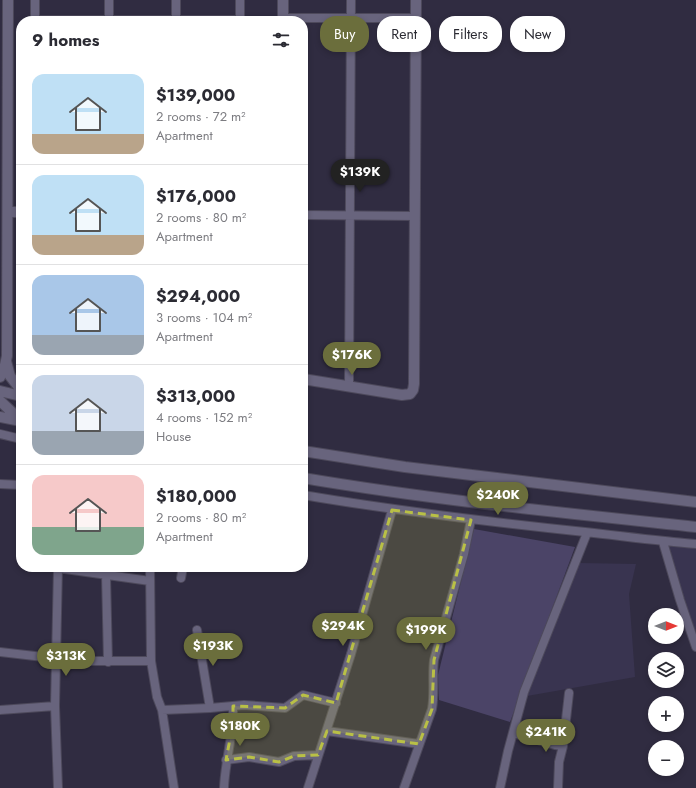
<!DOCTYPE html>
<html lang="en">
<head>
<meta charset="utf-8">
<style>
	:root { --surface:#fff; --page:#f7f7f7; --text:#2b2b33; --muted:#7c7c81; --line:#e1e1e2; --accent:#6b6e3c }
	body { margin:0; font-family:Jost,sans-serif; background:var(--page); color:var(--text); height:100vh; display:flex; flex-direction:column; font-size:15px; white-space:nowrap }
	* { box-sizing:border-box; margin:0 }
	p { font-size:13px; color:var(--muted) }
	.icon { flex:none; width:22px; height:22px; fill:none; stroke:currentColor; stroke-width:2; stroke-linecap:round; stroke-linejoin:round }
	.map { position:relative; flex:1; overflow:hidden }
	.details { position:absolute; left:16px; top:16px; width:292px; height:556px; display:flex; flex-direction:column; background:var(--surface); border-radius:16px; box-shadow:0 2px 6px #0003 }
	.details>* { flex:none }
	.banner { position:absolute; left:320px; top:16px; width:316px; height:36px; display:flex; gap:8px }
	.needle { width:26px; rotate:90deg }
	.buttons { position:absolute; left:648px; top:608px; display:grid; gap:8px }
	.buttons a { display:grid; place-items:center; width:36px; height:36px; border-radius:50%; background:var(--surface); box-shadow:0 2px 6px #0003; font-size:20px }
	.price { position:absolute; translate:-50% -34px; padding:0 9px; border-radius:14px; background:var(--accent); color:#fff; font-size:13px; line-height:26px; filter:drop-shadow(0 1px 2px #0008) }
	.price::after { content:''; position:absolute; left:50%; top:24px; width:12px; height:9px; margin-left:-6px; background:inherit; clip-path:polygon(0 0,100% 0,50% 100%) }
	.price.current { background:#222; color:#fff }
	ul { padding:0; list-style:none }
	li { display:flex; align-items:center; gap:12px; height:100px; padding:0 16px }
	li+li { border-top:1px solid var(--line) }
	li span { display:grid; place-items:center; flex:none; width:112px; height:80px; border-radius:12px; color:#555 }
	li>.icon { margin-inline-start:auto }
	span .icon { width:48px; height:48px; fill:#fffc; stroke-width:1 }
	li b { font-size:17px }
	h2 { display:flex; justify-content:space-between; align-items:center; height:48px; padding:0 16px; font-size:17px }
	.tag { padding:0 14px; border-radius:16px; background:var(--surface); box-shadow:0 2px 6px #0003; font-size:14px; line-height:36px }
	.tag.current { background:var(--accent); color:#fff }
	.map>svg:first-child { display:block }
	.built { fill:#393450 }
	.green { fill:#4b4467 }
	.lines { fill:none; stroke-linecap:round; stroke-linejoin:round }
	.minor-casing { stroke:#4d495b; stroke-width:10 }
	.tertiary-casing { stroke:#4d495b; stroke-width:12 }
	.minor { stroke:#68647d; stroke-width:8 }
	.tertiary { stroke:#68647d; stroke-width:10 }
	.marked { fill:#b9c046; fill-opacity:0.2; stroke:#b9c046; stroke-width:3; stroke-dasharray:8 5; stroke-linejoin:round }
</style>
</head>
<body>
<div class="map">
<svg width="696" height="788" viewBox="0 0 696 788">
	<rect width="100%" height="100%" fill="#302c41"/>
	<path class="built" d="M664 536 696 539V636Z
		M579 563 636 564 629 594 635 677 527 696Z"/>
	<path class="green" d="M474 529 575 547 510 722 439 700 438 675Z"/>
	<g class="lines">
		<defs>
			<path id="minor" d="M176 0V21
				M283 18H416
				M35 20H240
				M35 21V0
				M109 21V0
				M240 21V0
				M303 215 415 216
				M349 387 351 0
				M0 434 21 439
				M0 484 21 485
				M303 495C397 511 490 522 585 532 622 536 659 541 696 544
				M663 542 680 600 696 647
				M150 567 151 661 157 697 162 710 174 788
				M58 568 150 581
				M106 575 108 662
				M181 578 183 567
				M197 630 210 708
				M0 652 78 661H151
				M0 710 55 706
				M162 710 210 708 244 705 285 708 303 695 336 703
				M327 731 419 744
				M513 733 555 745 563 746 559 762 558 788
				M563 746 569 693
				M226 760 249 757 279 762 294 756 318 755
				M58 788 55 706 58 567
				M224 788C225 760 234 735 233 706
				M308 788 351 654 392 510
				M404 788 432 709C435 692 432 677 434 660L464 554 471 520
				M500 788 508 751 524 692 587 533"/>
			<path id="tertiary" d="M283 21V0
				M8 212H21
				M6 361 10 376 21 390
				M0 377 5 365 7 356 8 0
				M303 379 402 395 410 394 413 390 414 384 416 0
				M0 391 21 396
				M0 401 14 414 21 418
				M0 417 21 421
				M303 451 405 467 696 502
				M303 478C433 500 565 513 696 527"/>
		</defs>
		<use href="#minor" class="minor-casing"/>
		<use href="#tertiary" class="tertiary-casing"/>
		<use href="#minor" class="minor"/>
		<use href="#tertiary" class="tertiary"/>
	</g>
	<path class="marked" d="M392 510 471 520 434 660 432 709 419 744 327 731 318 755 294 756 279 762 249 757 226 760 233 723V706L285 708 303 695 336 703Z"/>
</svg>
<div class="buttons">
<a><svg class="needle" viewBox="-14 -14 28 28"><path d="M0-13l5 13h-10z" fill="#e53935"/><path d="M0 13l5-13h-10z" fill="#7c7c81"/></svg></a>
<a><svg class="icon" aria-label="layers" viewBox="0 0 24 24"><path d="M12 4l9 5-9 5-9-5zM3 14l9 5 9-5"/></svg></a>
<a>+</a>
<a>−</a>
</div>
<b class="price current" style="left:360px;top:193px">$139K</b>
<b class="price" style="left:352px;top:376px">$176K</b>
<b class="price" style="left:498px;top:516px">$240K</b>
<b class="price" style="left:343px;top:647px">$294K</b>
<b class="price" style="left:426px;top:651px">$199K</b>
<b class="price" style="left:213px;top:667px">$193K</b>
<b class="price" style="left:66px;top:677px">$313K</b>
<b class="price" style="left:240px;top:747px">$180K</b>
<b class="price" style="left:546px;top:753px">$241K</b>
<div class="banner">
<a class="tag current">Buy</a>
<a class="tag">Rent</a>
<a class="tag">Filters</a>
<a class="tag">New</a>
</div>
<section class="details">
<h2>9 homes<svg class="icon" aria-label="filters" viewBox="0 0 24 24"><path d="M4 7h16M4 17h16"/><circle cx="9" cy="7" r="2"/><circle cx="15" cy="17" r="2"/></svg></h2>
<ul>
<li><span style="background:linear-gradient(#bfe0f5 75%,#b9a48a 0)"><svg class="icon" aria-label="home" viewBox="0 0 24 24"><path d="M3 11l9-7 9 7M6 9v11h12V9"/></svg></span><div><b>$139,000</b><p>2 rooms · 72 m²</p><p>Apartment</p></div></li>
<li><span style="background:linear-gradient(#bfe0f5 75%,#b9a48a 0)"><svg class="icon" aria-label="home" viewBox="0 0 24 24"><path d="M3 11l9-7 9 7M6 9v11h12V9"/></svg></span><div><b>$176,000</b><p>2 rooms · 80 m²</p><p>Apartment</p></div></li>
<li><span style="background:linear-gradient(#a9c7e8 75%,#9aa5b1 0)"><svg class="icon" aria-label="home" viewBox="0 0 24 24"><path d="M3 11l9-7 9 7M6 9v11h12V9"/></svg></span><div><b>$294,000</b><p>3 rooms · 104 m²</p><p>Apartment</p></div></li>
<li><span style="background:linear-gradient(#c9d6e8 70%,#9aa5b1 0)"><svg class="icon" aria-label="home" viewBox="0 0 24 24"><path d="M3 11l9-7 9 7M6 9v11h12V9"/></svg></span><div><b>$313,000</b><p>4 rooms · 152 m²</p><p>House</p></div></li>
<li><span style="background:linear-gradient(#f6c9c9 65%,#7fa58c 0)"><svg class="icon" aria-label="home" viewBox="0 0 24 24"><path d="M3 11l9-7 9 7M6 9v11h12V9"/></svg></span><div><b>$180,000</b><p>2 rooms · 80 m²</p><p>Apartment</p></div></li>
</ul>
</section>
</div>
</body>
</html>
